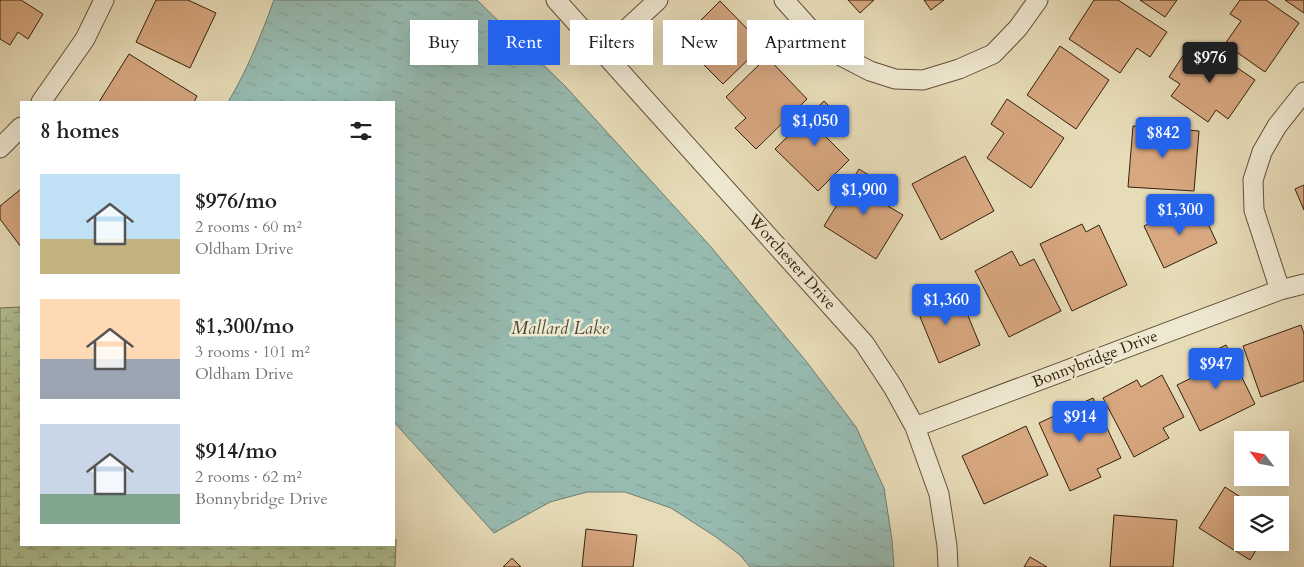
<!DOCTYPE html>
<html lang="en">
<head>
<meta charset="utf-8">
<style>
	:root { --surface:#fff; --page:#f6f6f6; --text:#202124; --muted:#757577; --accent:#2563eb }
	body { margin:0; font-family:Cardo,serif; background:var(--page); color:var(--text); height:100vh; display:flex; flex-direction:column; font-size:19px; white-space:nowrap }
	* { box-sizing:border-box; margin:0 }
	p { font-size:16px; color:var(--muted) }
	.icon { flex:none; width:28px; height:28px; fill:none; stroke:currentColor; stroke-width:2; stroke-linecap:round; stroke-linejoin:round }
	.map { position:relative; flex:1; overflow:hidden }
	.details { position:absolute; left:20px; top:101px; width:375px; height:445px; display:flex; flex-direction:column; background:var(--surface); border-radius:0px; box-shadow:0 5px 20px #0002 }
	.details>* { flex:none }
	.guide { position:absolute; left:410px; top:20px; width:475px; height:45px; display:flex; gap:10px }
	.needle { width:32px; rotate:302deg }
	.fabs { position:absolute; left:1234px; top:431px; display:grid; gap:10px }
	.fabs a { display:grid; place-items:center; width:55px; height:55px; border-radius:0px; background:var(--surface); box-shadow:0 5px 20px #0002; font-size:25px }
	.price { position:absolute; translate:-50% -42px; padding:0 11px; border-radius:5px; background:var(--accent); color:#fff; font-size:16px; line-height:32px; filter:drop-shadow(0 1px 2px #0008) }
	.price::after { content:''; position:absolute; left:50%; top:30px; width:15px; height:11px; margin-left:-8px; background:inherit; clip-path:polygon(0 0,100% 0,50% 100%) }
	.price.active { background:#222; color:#fff }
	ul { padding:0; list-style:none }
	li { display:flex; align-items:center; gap:15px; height:125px; padding:0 20px }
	li span { display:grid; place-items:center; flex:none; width:140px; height:100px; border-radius:0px; color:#555 }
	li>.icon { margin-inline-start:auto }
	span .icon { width:60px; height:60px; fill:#fffc; stroke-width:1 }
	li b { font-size:21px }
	h2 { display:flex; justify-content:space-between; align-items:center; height:60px; padding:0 20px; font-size:21px }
	.tag { padding:0 18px; border-radius:0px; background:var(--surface); box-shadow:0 5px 20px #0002; font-size:18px; line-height:45px }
	.tag.active { background:var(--accent); color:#fff }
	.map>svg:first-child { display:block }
	.wetland { fill:url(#wetland-marsh); stroke:#73704f }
	.water { fill:url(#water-ripples); stroke:#6f7d6f }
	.building { fill:#d7a780; stroke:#34200c }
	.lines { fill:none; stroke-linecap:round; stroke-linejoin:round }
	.minor-casing { stroke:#614f37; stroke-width:21 }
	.minor { stroke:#efe8d1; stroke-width:19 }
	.labels { text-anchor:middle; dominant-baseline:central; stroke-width:5; stroke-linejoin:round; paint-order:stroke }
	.street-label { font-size:16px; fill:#34200c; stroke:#efe8d1 }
	.water-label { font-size:18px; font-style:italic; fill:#524e3e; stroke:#efe8d1 }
</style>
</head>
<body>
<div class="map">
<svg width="1304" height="567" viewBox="0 0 1304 567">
	<defs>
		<pattern id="wetland-marsh" width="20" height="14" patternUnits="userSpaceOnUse" patternTransform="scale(1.25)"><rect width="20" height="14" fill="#b2c192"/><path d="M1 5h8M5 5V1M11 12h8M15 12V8" fill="none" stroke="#929c76"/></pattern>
		<pattern id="water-ripples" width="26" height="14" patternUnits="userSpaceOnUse" patternTransform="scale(1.25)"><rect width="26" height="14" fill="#97bbb1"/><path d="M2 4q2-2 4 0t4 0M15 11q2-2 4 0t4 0" fill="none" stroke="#83a097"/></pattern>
	</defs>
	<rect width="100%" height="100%" fill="#e7dcb8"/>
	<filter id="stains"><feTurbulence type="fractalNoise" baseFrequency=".004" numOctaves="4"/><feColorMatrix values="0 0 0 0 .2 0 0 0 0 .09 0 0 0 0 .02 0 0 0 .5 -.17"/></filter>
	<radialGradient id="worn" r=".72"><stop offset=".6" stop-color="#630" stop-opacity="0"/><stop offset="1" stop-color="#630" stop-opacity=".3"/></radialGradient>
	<path class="wetland" d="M21 307V545H394V538L396 540 395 567H0V308Z"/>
	<path class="water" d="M274 0H477L566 87 711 247 806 361 856 427 884 488 892 540 894 567H750L740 555 716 537 671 508 625 492H587L550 502 494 533 394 422V102H228C247 71 261 35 274 0Z"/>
	<path class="building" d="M0 0H21L43 14 28 39 18 32 10 45 0 39Z
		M156 0H188L216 13 190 68 136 42Z
		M848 0H874L860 13Z
		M924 0H944L931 10Z
		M1094 0H1118L1167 32 1150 57 1137 48 1120 73 1069 39Z
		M1140 0H1177L1165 17Z
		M1240 0H1266L1299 23 1265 72 1225 44 1241 21 1230 14Z
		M1285 0H1304V13Z
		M720 1 763 45 723 84 702 63 712 53 690 31Z
		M1060 46 1109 80 1076 129 1027 95Z
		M1207 47 1255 80 1228 119 1216 110 1208 122 1171 96 1180 84 1169 77 1186 51 1198 59Z
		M129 54 197 96 194 102H99Z
		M767 57 807 99 756 149 735 128 746 118 726 97Z
		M1007 99 1064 138 1031 188 987 158 1004 133 991 124Z
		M824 101 843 120 826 137 849 160 818 191 775 149Z
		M1133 126 1199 131 1194 191 1128 187Z
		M965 156 994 211 941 240 912 184Z
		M859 169 885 185 876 199 903 215 876 259 824 226Z
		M1304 185V210L1295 189Z
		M21 189V247L0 219V206Z
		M1179 209 1184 219 1202 211 1217 243 1164 268 1144 226Z
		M1082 224 1086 232 1099 225 1127 285 1072 311 1040 244Z
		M1012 251 1020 266 1034 259 1061 311 1009 337 975 271Z
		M947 288 957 309 964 306 980 345 939 363 914 302Z
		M1301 325 1304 334V381L1261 397 1243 346Z
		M1226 345 1255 404 1200 431 1177 385 1208 370 1202 357Z
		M1162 375 1184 417 1163 428 1169 438 1134 457 1103 398 1137 380 1141 387Z
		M1093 398 1121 458 1097 469 1101 477 1070 491 1039 423Z
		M1026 426 1048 475 984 504 962 456Z
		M1225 487 1253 505H1242V542H1261L1250 560 1199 528Z
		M1114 515 1177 520 1173 567H1110Z
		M586 529 637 535 633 567H582Z
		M1030 557 1047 567H1024Z
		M512 558 521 567H503Z"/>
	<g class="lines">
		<defs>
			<path id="minor" d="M556 0 864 343 893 387 915 427 939 494 947 546 948 567
				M784 0 819 39 843 57 870 71 895 79 923 80 959 69 993 54 1018 28 1038 0
				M603 51 658 0
				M41 102 85 39 104 0
				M0 148 21 127
				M1280 290 1254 210 1253 180 1262 152 1277 126 1304 92
				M915 427 1280 290 1304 284"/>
		</defs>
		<use href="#minor" class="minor-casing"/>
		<use href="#minor" class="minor"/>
	</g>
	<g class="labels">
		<g class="street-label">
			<text transform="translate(792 262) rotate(48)">Worchester Drive</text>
			<text transform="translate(1095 359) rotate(-21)">Bonnybridge Drive</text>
		</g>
		<g class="water-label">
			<text x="560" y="328">Mallard Lake</text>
		</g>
	</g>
	<rect width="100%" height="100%" filter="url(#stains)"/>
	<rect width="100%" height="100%" fill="url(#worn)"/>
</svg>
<div class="fabs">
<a><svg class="needle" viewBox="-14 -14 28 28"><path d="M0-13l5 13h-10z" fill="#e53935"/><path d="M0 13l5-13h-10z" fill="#757577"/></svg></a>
<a><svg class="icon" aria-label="layers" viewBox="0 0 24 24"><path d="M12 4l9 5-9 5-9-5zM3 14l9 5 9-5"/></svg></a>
</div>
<b class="price active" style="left:1210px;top:84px">$976</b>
<b class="price" style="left:815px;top:147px">$1,050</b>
<b class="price" style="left:1163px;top:159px">$842</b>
<b class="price" style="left:864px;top:216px">$1,900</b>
<b class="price" style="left:1180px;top:236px">$1,300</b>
<b class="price" style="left:946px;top:326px">$1,360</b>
<b class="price" style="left:1216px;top:390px">$947</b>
<b class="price" style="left:1080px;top:443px">$914</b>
<div class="guide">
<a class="tag">Buy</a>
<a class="tag active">Rent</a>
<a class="tag">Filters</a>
<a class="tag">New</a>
<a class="tag">Apartment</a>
</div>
<section class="details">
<h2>8 homes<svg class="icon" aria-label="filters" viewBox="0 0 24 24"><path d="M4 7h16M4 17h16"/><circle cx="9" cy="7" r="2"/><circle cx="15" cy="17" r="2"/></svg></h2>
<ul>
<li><span style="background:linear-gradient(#bfe0f5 65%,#c2b280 0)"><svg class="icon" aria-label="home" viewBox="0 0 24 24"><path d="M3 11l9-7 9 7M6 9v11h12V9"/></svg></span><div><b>$976/mo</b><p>2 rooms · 60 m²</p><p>Oldham Drive</p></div></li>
<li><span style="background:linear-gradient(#ffd9b3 60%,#9aa5b1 0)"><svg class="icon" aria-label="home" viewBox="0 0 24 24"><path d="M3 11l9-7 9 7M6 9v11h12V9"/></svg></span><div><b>$1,300/mo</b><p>3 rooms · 101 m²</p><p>Oldham Drive</p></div></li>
<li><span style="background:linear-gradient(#c9d6e8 70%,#7fa58c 0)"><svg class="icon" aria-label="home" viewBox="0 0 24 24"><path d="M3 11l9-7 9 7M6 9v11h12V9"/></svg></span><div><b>$914/mo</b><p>2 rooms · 62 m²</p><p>Bonnybridge Drive</p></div></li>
</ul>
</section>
</div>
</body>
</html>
